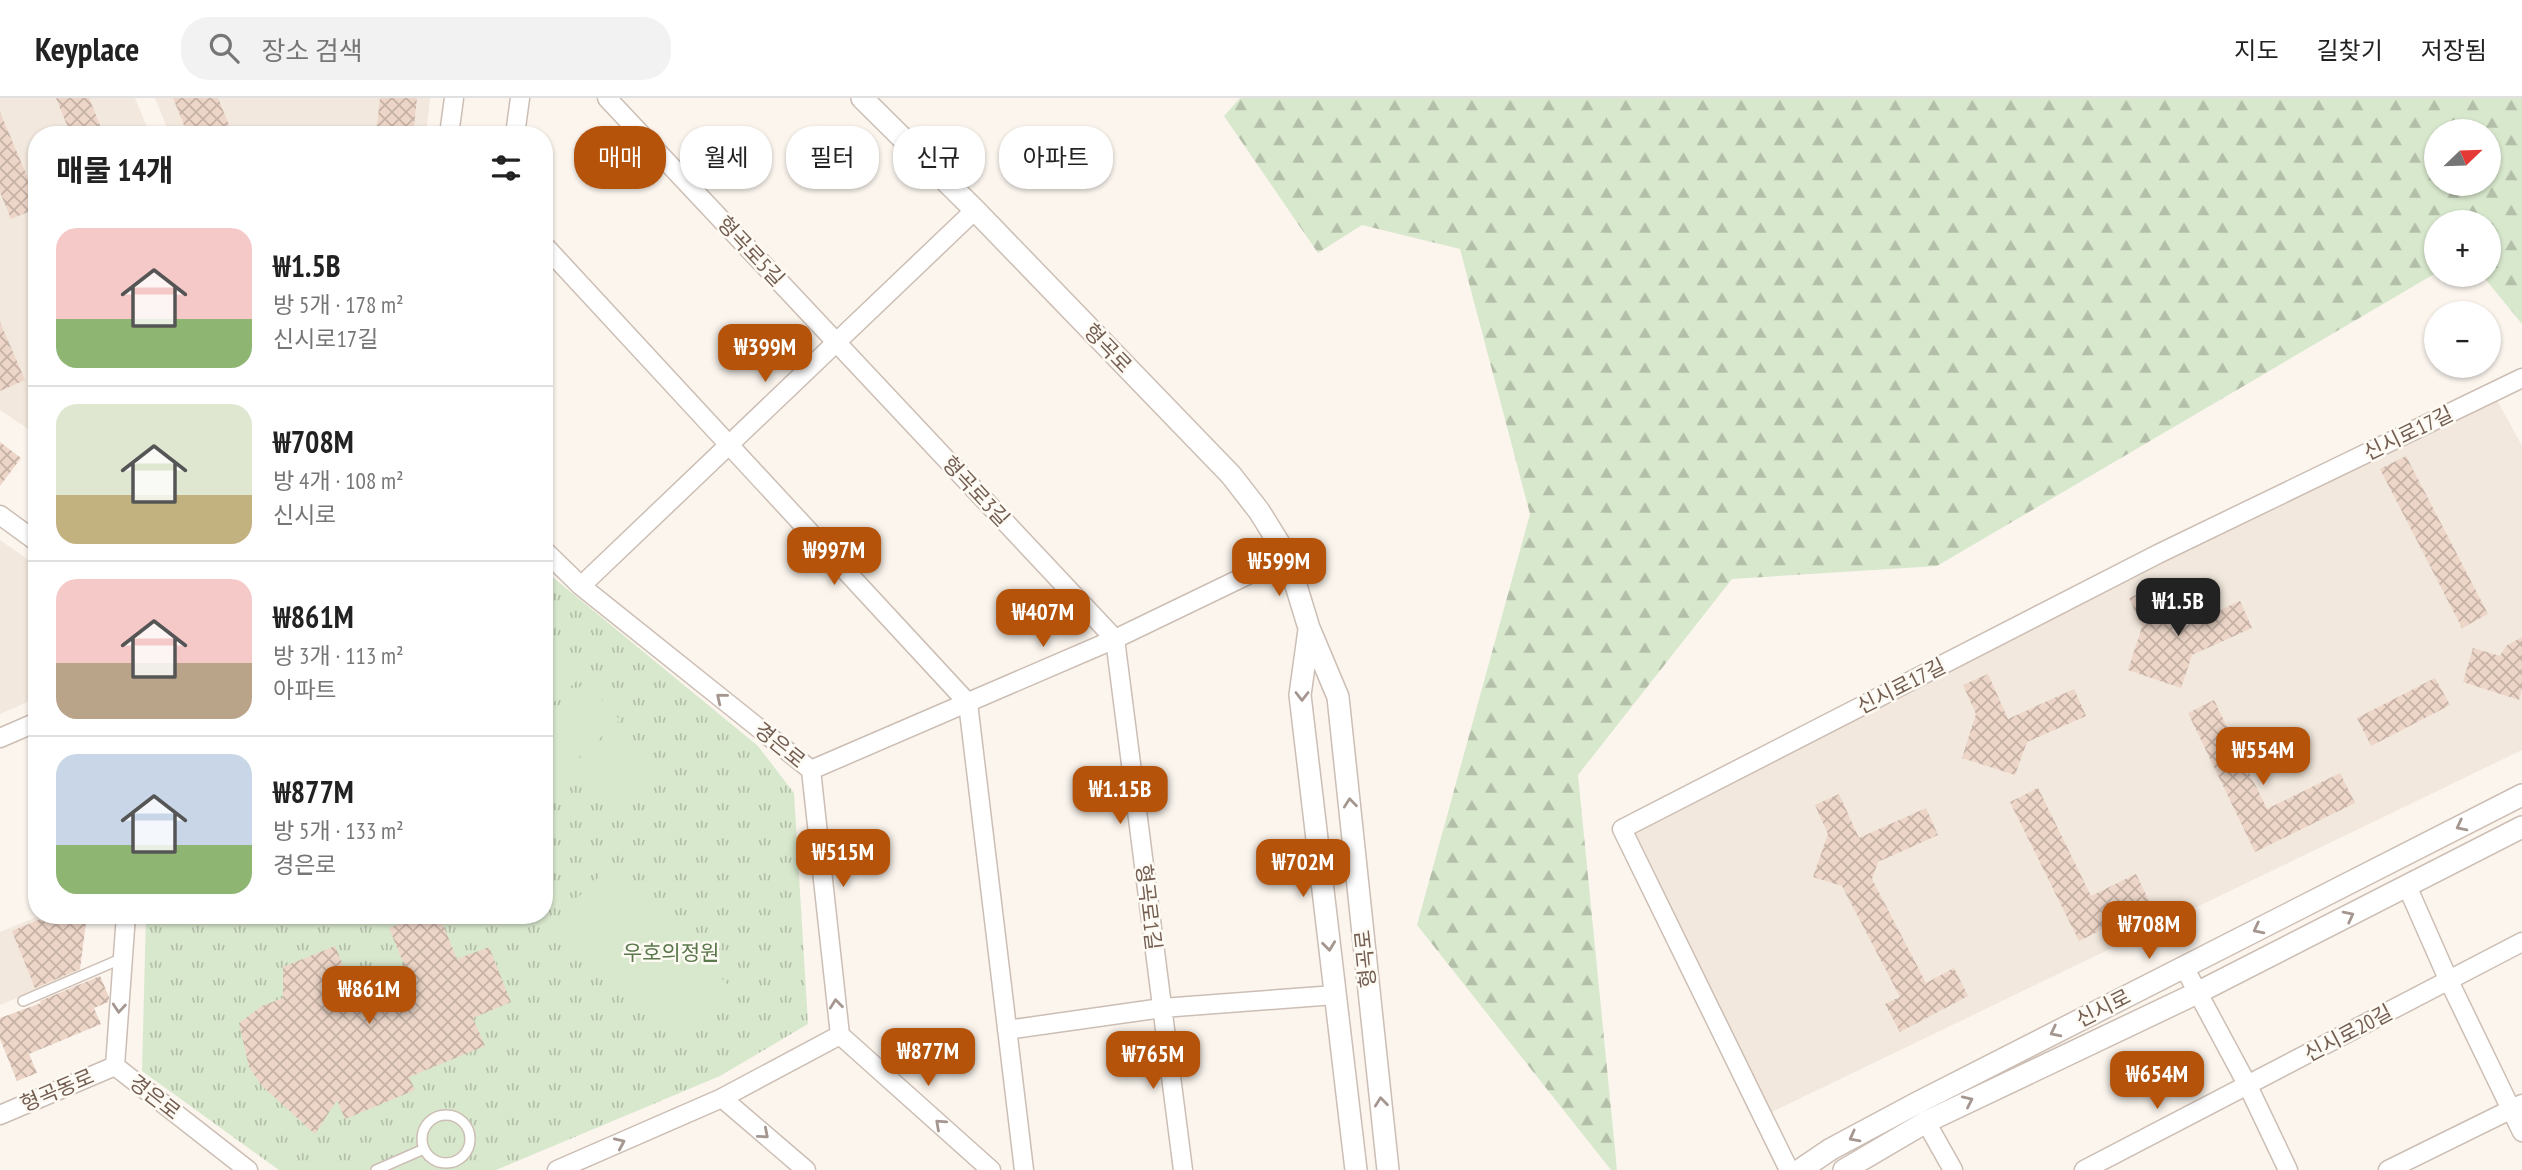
<!DOCTYPE html>
<html lang="ko">
<head>
<meta charset="utf-8">
<style>
	:root { --surface:#fff; --page:#f2f2f2; --text:#222; --muted:#767676; --line:#e0e0e0; --accent:#b45309 }
	body { margin:0; font-family:"PT Sans Narrow","Noto Sans KR",sans-serif; background:var(--page); color:var(--text); height:100vh; display:flex; flex-direction:column; font-size:26px; white-space:nowrap }
	* { box-sizing:border-box; margin:0 }
	p { font-size:23px; color:var(--muted) }
	.icon { flex:none; width:38px; height:38px; fill:none; stroke:currentColor; stroke-width:2; stroke-linecap:round; stroke-linejoin:round }
	.map { position:relative; flex:1; overflow:hidden }
	.sheet { position:absolute; left:28px; top:28px; width:525px; height:798px; display:flex; flex-direction:column; background:var(--surface); border-radius:28px; box-shadow:0 2px 5px #0004 }
	.sheet>* { flex:none }
	.banner { position:absolute; left:574px; top:28px; width:665px; height:63px; display:flex; gap:14px }
	.needle { width:46px; rotate:67deg }
	.buttons { position:absolute; left:2424px; top:21px; display:grid; gap:14px }
	.buttons a { display:grid; place-items:center; width:77px; height:77px; border-radius:50%; background:var(--surface); box-shadow:0 2px 5px #0004; font-size:35px }
	.price { position:absolute; translate:-50% -60px; padding:0 16px; border-radius:14px; background:var(--accent); color:#fff; font-size:23px; line-height:46px; filter:drop-shadow(0 2px 4px #0008) }
	.price::after { content:''; position:absolute; left:50%; top:42px; width:21px; height:16px; margin-left:-10px; background:inherit; clip-path:polygon(0 0,100% 0,50% 100%) }
	.price.current { background:#222; color:#fff }
	ul { padding:0; list-style:none }
	li { display:flex; align-items:center; gap:21px; height:175px; padding:0 28px }
	li+li { border-top:2px solid var(--line) }
	li span { display:grid; place-items:center; flex:none; width:196px; height:140px; border-radius:21px; color:#555 }
	li>.icon { margin-inline-start:auto }
	span .icon { width:84px; height:84px; fill:#fffc; stroke-width:1 }
	li b { font-size:30px }
	h2 { display:flex; justify-content:space-between; align-items:center; height:84px; padding:0 28px; font-size:30px }
	.chip { padding:0 24px; border-radius:28px; background:var(--surface); box-shadow:0 2px 5px #0004; font-size:24px; line-height:63px }
	.chip.current { background:var(--accent); color:#fff }
	header { display:flex; align-items:center; gap:42px; box-sizing:border-box; height:98px; padding:0 35px; background:var(--surface); border-bottom:2px solid var(--line) }
	header strong { font-size:33px }
	nav { display:flex; gap:38px; margin-inline-start:auto; font-size:24px }
	.search { width:490px; height:63px; background:var(--page); display:flex; align-items:center; gap:18px; box-sizing:border-box; padding:0 24px; border-radius:28px; color:var(--muted); font-size:26px }
	.map>svg:first-child { display:block }
	.residential { fill:#f2e8dd }
	.forest { fill:url(#forest-firs); fill-rule:evenodd }
	.park { fill:url(#park-tufts) }
	.pitch { fill:#d8e8cd }
	.building { fill:url(#building-cross-hatch) }
	.lines { fill:none; stroke-linecap:round; stroke-linejoin:round }
	.service-casing { stroke:#ccbeb4; stroke-width:12 }
	.minor-casing { stroke:#ccbeb4; stroke-width:21 }
	.tertiary-casing { stroke:#ccbeb4; stroke-width:24 }
	.service { stroke:#fff; stroke-width:9 }
	.minor { stroke:#fff; stroke-width:18 }
	.tertiary { stroke:#fff; stroke-width:21 }
	.oneway { stroke:#a5968f }
	.labels { text-anchor:middle; dominant-baseline:central; stroke-width:5; stroke-linejoin:round; paint-order:stroke }
	.street-label { font-size:21px; fill:#745e52; stroke:#fdfaf4 }
	.park-label { font-size:21px; fill:#5a784c; stroke:#fdfaf4 }
</style>
</head>
<body>
<header>
<strong>Keyplace</strong>
<div class="search"><svg class="icon" aria-label="search" viewBox="0 0 24 24"><circle cx="10" cy="10" r="6"/><path d="M15 15l6 6"/></svg>장소 검색</div>
<nav><a>지도</a><a>길찾기</a><a>저장됨</a></nav>
</header>
<div class="map">
<svg width="2522" height="1072" viewBox="0 0 2522 1072">
	<defs>
		<pattern id="forest-firs" width="22" height="20" patternUnits="userSpaceOnUse" patternTransform="scale(1.75)"><rect width="22" height="20" fill="#d8e8cd"/><path d="M5 1l3.5 6h-7zM16 11l3.5 6h-7z" fill="#b4bfa9"/></pattern>
		<pattern id="park-tufts" width="24" height="20" patternUnits="userSpaceOnUse" patternTransform="scale(1.75)"><rect width="24" height="20" fill="#d8e8cd"/><path d="M3 7l-1-3M5 7V3M7 7l1-3M15 17l-1-3M17 17v-4M19 17l1-3" fill="none" stroke="#b4bfa9"/></pattern>
		<pattern id="building-cross-hatch" width="8" height="8" patternUnits="userSpaceOnUse" patternTransform="scale(1.75)"><rect width="8" height="8" fill="#edd6c8"/><path d="M0 0l8 8M0 8l8-8" fill="none" stroke="#c5b1a5"/></pattern>
	</defs>
	<rect width="100%" height="100%" fill="#fbf5ee"/>
	<path class="residential" d="M0 0H135L150 37H37V337L0 312Z
		M155 0H430L426 37H170Z
		M2493 295 2522 348V652L1772 1014 1635 736Z
		M0 442 37 468V600L0 616Z
		M41 817H56L80 874 0 907V834Z"/>
	<path class="forest" d="M1240 0H2522V226L2482 177H2488V124H2436V175L1937 468 1732 481 1578 677 1617 1072H1611L1417 827 1530 416 1460 151 1362 127 1318 155 1224 18ZM2436 33H2488V86H2436Z"/>
	<path class="park" d="M544 472 758 648 794 695 808 926 720 978 496 1072H279L142 973 146 817H544Z"/>
	<path class="pitch" d="M544 540 580 580 544 613Z
		M585 584 620 622 544 691V621Z
		M616 638 652 676 615 711 579 673Z
		M611 767 733 892 678 946 556 821Z"/>
	<path class="building" d="M56 0H89L104 37H71Z
		M173 0H218L233 37H188Z
		M380 0H417L413 37H376Z
		M0 14 37 102V110L11 121 0 94Z
		M0 224 25 282 0 293Z
		M0 344 21 360 0 388Z
		M2406 358 2488 516 2462 530 2380 371Z
		M2154 489 2174 533 2240 503 2252 530 2192 557 2181 590 2128 572 2142 529 2129 500Z
		M2522 539V591L2519 602 2463 584 2473 550 2500 558 2506 548Z
		M1988 576 2008 621 2074 591 2086 618 2027 644 2015 677 1962 660 1976 616 1963 587Z
		M2435 580 2450 607 2371 648 2357 620Z
		M2214 602 2267 711 2340 675 2355 705 2255 754 2188 615Z
		M2038 690 2091 798 2136 776 2151 807 2079 843 2010 704Z
		M1839 696 1859 740 1926 710 1938 737 1878 764 1872 781 1926 885 1954 870 1968 898 1900 934 1885 906 1900 899 1842 788 1813 779 1828 736 1815 707Z
		M50 817H87L80 871 35 890 12 833Z
		M420 817H439L457 861 489 849 511 904 473 920 485 948 409 979 415 992 345 1021 337 1002 315 1036 261 987 249 969 239 925 262 908 283 900V869L335 848 362 913 414 891 389 830Z
		M100 878 109 899 108 904 94 910 101 926 29 956 37 975 17 983 0 941V920L41 905 40 903Z"/>
	<g class="lines">
		<defs>
			<path id="service" d="M23 903 123 860
				M422 1041a24 24 0 1 1 48 0a24 24 0 1 1-48 0Z
				M376 1072 424 1051"/>
			<path id="minor" d="M607 0 1115 541 1183 1072
				M449 37 454 0
				M515 37 520 0
				M544 147 968 605 1024 1072
				M0 417 37 444
				M544 452 581 488 811 672 840 937 722 1000 557 1072
				M581 488 975 112
				M0 640 37 624
				M811 672 1115 541 1287 458
				M2407 788 2448 881 2522 1034
				M126 817 115 968 248 1072
				M2184 869 2248 988 2288 1072
				M1007 932 1162 910 1335 897
				M840 937 991 1072
				M722 1000 806 1072
				M0 1017 115 968
				M1926 1024 1953 1072
				M1789 1072 1622 731 2158 456 2522 280
				M2084 1072 2522 844
				M2388 1072 2522 1006"/>
			<path id="tertiary" d="M862 0 975 112 1231 377 1259 413 1287 458 1309 530 1338 599 1388 1072
				M1309 532 1300 597 1356 1072
				M1800 1072 1831 1051 1917 1005 2522 697
				M1844 1072 1926 1024 2197 895 2522 729"/>
		</defs>
		<use href="#service" class="service-casing"/>
		<use href="#minor" class="minor-casing"/>
		<use href="#tertiary" class="tertiary-casing"/>
		<use href="#service" class="service"/>
		<use href="#minor" class="minor"/>
		<use href="#tertiary" class="tertiary"/>
	</g>
	<defs><path id="oneway-chevron" d="M-2-3.5L2.5 0L-2 3.5" fill="none" stroke-width="1.6" stroke-linecap="round" stroke-linejoin="round" transform="scale(1.75)"/></defs>
	<g class="oneway">
		<use href="#oneway-chevron" transform="translate(1302 598) rotate(90)"/>
		<use href="#oneway-chevron" transform="translate(721 600) rotate(-141)"/>
		<use href="#oneway-chevron" transform="translate(1350 705) rotate(-96)"/>
		<use href="#oneway-chevron" transform="translate(2461 728) rotate(153)"/>
		<use href="#oneway-chevron" transform="translate(2349 818) rotate(-27)"/>
		<use href="#oneway-chevron" transform="translate(2258 831) rotate(153)"/>
		<use href="#oneway-chevron" transform="translate(1329 848) rotate(83)"/>
		<use href="#oneway-chevron" transform="translate(836 906) rotate(-96)"/>
		<use href="#oneway-chevron" transform="translate(119 910) rotate(95)"/>
		<use href="#oneway-chevron" transform="translate(2055 934) rotate(153)"/>
		<use href="#oneway-chevron" transform="translate(1968 1003) rotate(-25)"/>
		<use href="#oneway-chevron" transform="translate(1381 1004) rotate(-96)"/>
		<use href="#oneway-chevron" transform="translate(940 1026) rotate(-138)"/>
		<use href="#oneway-chevron" transform="translate(764 1036) rotate(41)"/>
		<use href="#oneway-chevron" transform="translate(1854 1039) rotate(152)"/>
		<use href="#oneway-chevron" transform="translate(620 1045) rotate(-24)"/>
	</g>
	<g class="labels">
		<g class="street-label">
			<text transform="translate(751 153) rotate(47)">형곡로5길</text>
			<text transform="translate(1108 250) rotate(46)">형곡로</text>
			<text transform="translate(2408 335) rotate(-26)">신시로17길</text>
			<text transform="translate(976 393) rotate(47)">형곡로3길</text>
			<text transform="translate(1901 588) rotate(-27)">신시로17길</text>
			<text transform="translate(780 647) rotate(39)">경은로</text>
			<text transform="translate(1149 809) rotate(83)">형곡로1길</text>
			<text transform="translate(1365 861) rotate(-96)">형곡로</text>
			<text transform="translate(2103 910) rotate(-27)">신시로</text>
			<text transform="translate(2348 935) rotate(-28)">신시로20길</text>
			<text transform="translate(57 992) rotate(-23)">형곡동로</text>
			<text transform="translate(155 999) rotate(38)">경은로</text>
		</g>
		<g class="park-label">
			<text x="671" y="854">우호의정원</text>
		</g>
	</g>
</svg>
<div class="buttons">
<a><svg class="needle" viewBox="-14 -14 28 28"><path d="M0-13l5 13h-10z" fill="#e53935"/><path d="M0 13l5-13h-10z" fill="#767676"/></svg></a>
<a>+</a>
<a>−</a>
</div>
<b class="price" style="left:765px;top:286px">₩399M</b>
<b class="price" style="left:834px;top:489px">₩997M</b>
<b class="price" style="left:1279px;top:500px">₩599M</b>
<b class="price current" style="left:2178px;top:540px">₩1.5B</b>
<b class="price" style="left:1043px;top:551px">₩407M</b>
<b class="price" style="left:2263px;top:689px">₩554M</b>
<b class="price" style="left:1120px;top:728px">₩1.15B</b>
<b class="price" style="left:843px;top:791px">₩515M</b>
<b class="price" style="left:1303px;top:801px">₩702M</b>
<b class="price" style="left:2149px;top:863px">₩708M</b>
<b class="price" style="left:369px;top:928px">₩861M</b>
<b class="price" style="left:928px;top:990px">₩877M</b>
<b class="price" style="left:1153px;top:993px">₩765M</b>
<b class="price" style="left:2157px;top:1013px">₩654M</b>
<div class="banner">
<a class="chip current">매매</a>
<a class="chip">월세</a>
<a class="chip">필터</a>
<a class="chip">신규</a>
<a class="chip">아파트</a>
</div>
<section class="sheet">
<h2>매물 14개<svg class="icon" aria-label="filters" viewBox="0 0 24 24"><path d="M4 7h16M4 17h16"/><circle cx="9" cy="7" r="2"/><circle cx="15" cy="17" r="2"/></svg></h2>
<ul>
<li><span style="background:linear-gradient(#f6c9c9 65%,#8fb573 0)"><svg class="icon" aria-label="home" viewBox="0 0 24 24"><path d="M3 11l9-7 9 7M6 9v11h12V9"/></svg></span><div><b>₩1.5B</b><p>방 5개 · 178 m²</p><p>신시로17길</p></div></li>
<li><span style="background:linear-gradient(#dfe7d0 65%,#c2b280 0)"><svg class="icon" aria-label="home" viewBox="0 0 24 24"><path d="M3 11l9-7 9 7M6 9v11h12V9"/></svg></span><div><b>₩708M</b><p>방 4개 · 108 m²</p><p>신시로</p></div></li>
<li><span style="background:linear-gradient(#f6c9c9 60%,#b9a48a 0)"><svg class="icon" aria-label="home" viewBox="0 0 24 24"><path d="M3 11l9-7 9 7M6 9v11h12V9"/></svg></span><div><b>₩861M</b><p>방 3개 · 113 m²</p><p>아파트</p></div></li>
<li><span style="background:linear-gradient(#c9d6e8 65%,#8fb573 0)"><svg class="icon" aria-label="home" viewBox="0 0 24 24"><path d="M3 11l9-7 9 7M6 9v11h12V9"/></svg></span><div><b>₩877M</b><p>방 5개 · 133 m²</p><p>경은로</p></div></li>
</ul>
</section>
</div>
</body>
</html>
